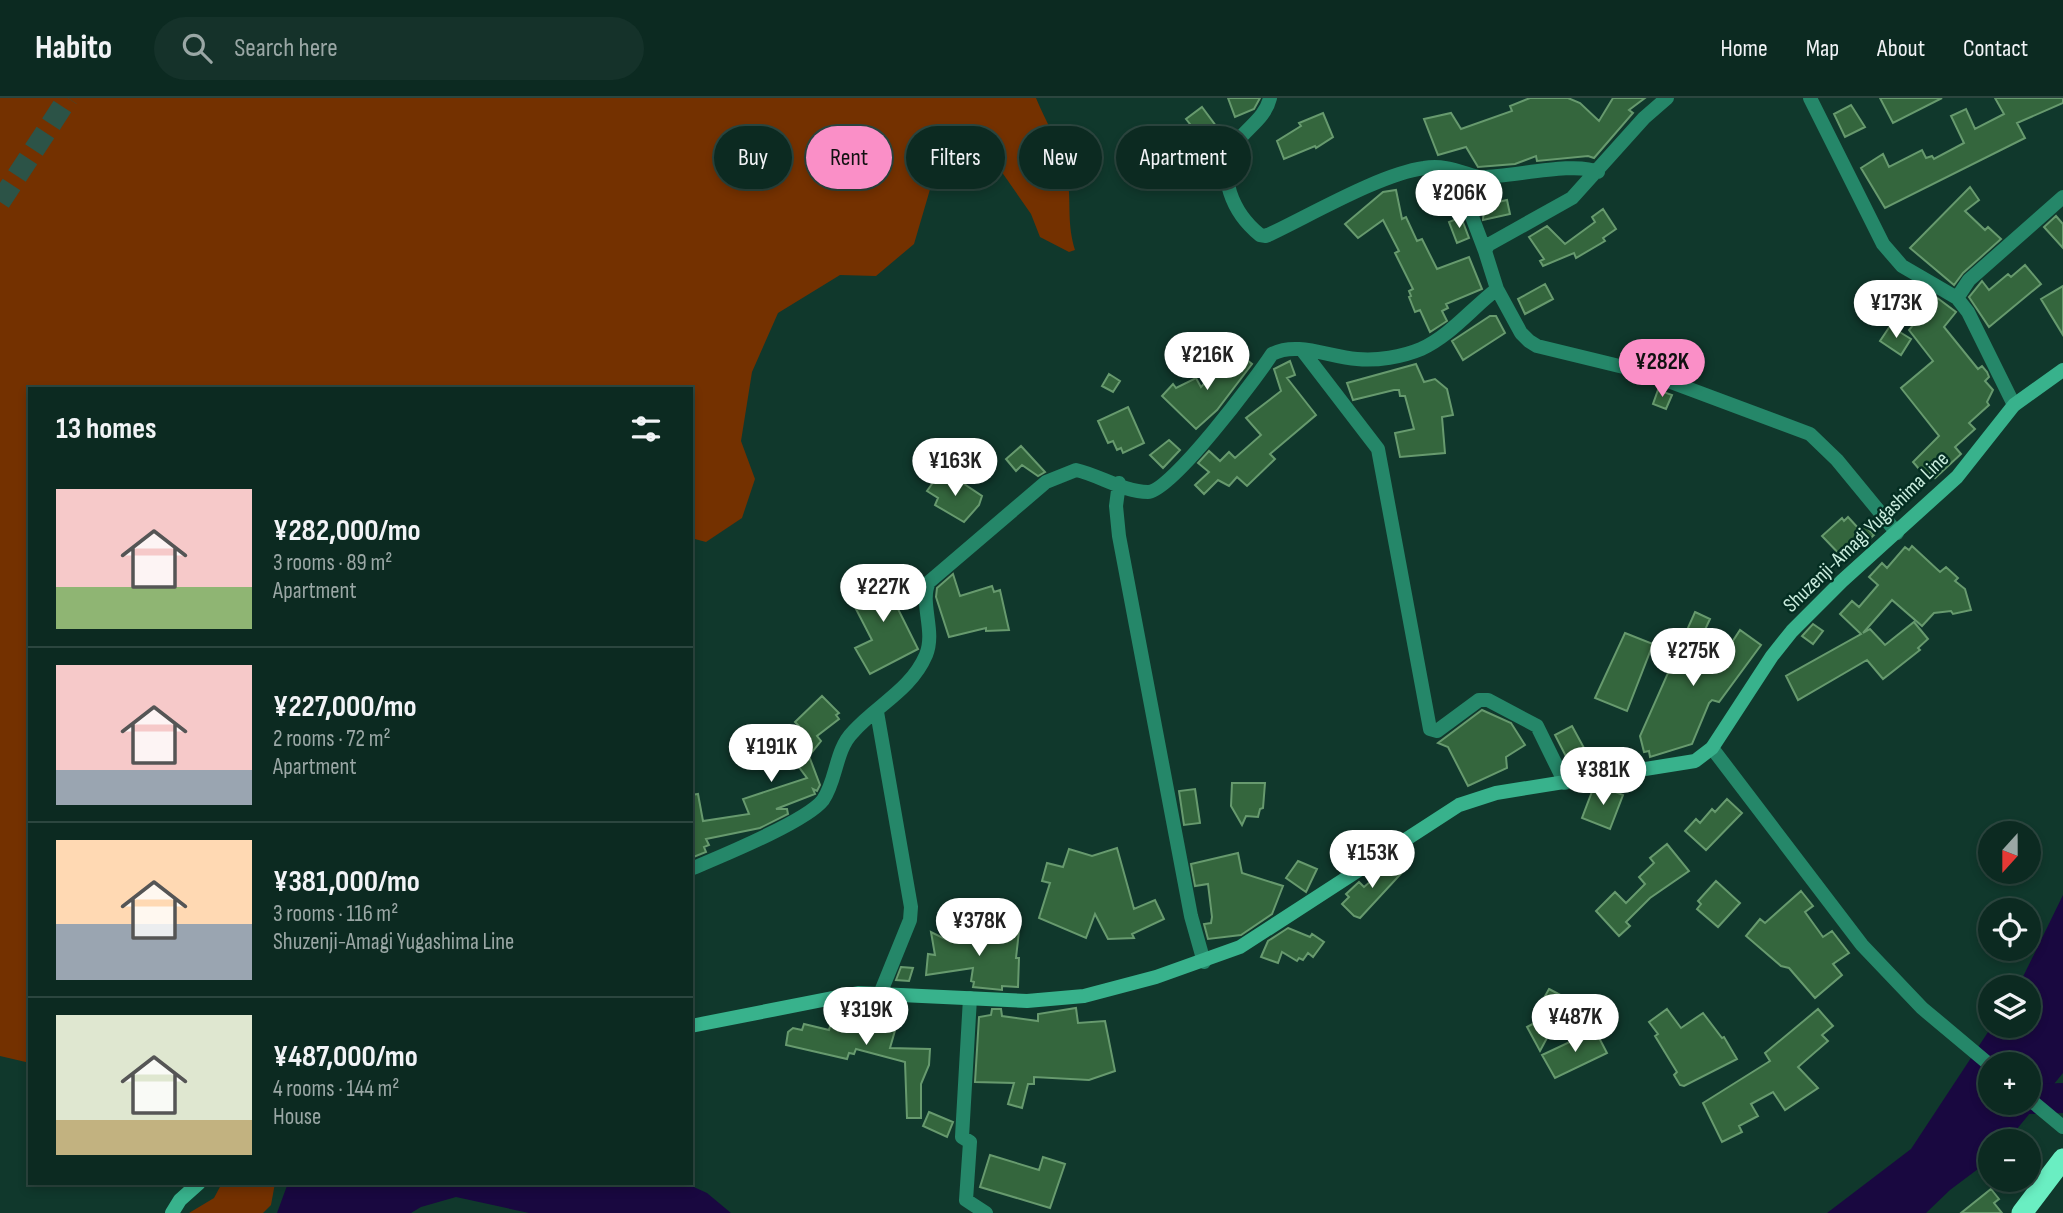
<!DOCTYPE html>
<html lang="en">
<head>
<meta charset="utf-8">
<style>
	:root { --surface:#0c2a21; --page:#15322a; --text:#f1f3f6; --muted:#9aa7a5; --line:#2c463f; --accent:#fa8fc7 }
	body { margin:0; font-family:"Sofia Sans Condensed",sans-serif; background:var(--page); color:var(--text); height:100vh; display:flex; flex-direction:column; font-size:26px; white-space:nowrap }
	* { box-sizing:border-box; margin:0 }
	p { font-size:23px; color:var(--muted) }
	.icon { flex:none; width:38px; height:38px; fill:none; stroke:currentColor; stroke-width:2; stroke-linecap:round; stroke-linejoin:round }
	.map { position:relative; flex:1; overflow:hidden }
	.panel { position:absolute; left:28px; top:289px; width:665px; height:798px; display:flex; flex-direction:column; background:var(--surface); border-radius:0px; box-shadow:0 4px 10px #0003,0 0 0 2px var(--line) }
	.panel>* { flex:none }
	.guide { position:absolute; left:714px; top:28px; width:665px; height:63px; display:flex; gap:14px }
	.needle { width:46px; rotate:201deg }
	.controls { position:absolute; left:1978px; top:723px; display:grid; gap:14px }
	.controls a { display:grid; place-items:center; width:63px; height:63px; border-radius:50%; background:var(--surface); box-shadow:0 4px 10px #0003,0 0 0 2px var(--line); font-size:35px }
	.price { position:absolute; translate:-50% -60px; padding:0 16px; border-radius:24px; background:#fff; color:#222; font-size:23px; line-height:46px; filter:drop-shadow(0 2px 4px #0008) }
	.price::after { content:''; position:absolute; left:50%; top:42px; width:21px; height:16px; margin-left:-10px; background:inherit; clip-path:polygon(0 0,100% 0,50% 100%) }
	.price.current { background:var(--accent); color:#111 }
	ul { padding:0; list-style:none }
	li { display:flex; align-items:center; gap:21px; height:175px; padding:0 28px }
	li+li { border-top:2px solid var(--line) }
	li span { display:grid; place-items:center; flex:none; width:196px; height:140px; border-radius:0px; color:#555 }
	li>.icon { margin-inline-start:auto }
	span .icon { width:84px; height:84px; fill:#fffc; stroke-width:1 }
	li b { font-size:30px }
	h2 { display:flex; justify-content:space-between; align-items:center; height:84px; padding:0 28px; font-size:30px }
	.pill { padding:0 24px; border-radius:32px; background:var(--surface); box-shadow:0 4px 10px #0003,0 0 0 2px var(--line); font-size:24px; line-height:63px }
	.pill.current { background:var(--accent); color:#111 }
	header { display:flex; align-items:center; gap:42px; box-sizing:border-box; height:98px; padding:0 35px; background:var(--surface); border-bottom:2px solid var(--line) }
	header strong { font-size:33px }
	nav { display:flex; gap:38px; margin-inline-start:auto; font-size:24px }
	.search { width:490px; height:63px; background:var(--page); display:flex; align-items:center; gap:18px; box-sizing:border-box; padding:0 24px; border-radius:38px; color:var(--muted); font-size:26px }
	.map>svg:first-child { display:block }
	.green { fill:#743100 }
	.water { fill:#190840; fill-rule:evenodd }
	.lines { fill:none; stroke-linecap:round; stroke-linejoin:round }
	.river { stroke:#190840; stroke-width:30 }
	.building { fill:#34663d; stroke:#679a6e; stroke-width:2 }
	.highway-tunnel { stroke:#2c5347; stroke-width:21; stroke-dasharray:21 10; stroke-linecap:butt }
	.street { stroke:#258769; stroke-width:14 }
	.secondary { stroke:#38b28c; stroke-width:14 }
	.highway { stroke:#6aeec2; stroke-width:21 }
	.labels { text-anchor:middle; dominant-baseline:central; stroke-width:5; stroke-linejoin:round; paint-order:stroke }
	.street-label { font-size:21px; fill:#caedde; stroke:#042e22 }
</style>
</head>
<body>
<header>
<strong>Habito</strong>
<div class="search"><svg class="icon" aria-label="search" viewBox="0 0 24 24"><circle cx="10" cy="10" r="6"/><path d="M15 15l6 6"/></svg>Search here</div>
<nav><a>Home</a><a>Map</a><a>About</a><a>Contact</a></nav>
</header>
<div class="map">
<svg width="2063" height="1115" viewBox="0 0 2063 1115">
	<rect width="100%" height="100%" fill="#10382c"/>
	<path class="green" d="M0 0H1036C1047 27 1064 52 1068 82 1071 108 1067 126 1075 152L1069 154 1040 139 1031 116 992 60H966L936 71 914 146 876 178 840 177 778 215 752 274 741 343 755 381 742 420 706 444 691 440V290H30V965L0 958Z
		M222 1085H275L271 1107 263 1115H189L214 1100Z"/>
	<path class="water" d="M2063 797V975L2007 1043H1990V1062L1950 1092 1926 1115H1827L1911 1051 1992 928H2028V889H2018ZM1990 966H2028V1004H1990Z
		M288 1085H685L707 1095 731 1115H529L456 1099 421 1109 411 1115H277Z"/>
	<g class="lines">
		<path class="river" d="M2028 1001 2063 1000"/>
	</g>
	<path class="building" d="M1228 0H1260L1254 11 1235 19Z
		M1530 0H1568L1580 5 1599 23 1613 0H1645L1629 12 1633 15 1594 60 1588 58 1537 63 1536 58 1515 66 1478 69 1466 49 1438 57 1424 21 1451 15 1461 31 1512 13 1510 8Z
		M1880 0H1942L1893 25Z
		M1995 0H2063V5L2017 25 2025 40 1885 110 1861 70 1883 56 1889 69 1922 52 1926 60 1932 58 1934 61 1964 45 1951 18 1966 11 1975 31 2004 16Z
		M1851 7 1865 29 1845 39 1834 16Z
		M1202 9 1216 28 1207 33 1220 54 1206 63 1200 54 1186 63 1177 48 1197 35 1186 21Z
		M1323 15 1333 39 1316 50 1315 48 1284 61 1277 43 1301 28 1299 25Z
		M1970 89 1979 102 1965 113 1985 132 1988 129 2001 141 1963 175 1954 187 1910 150Z
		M1396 92 1402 121 1406 119 1417 143 1422 141 1437 171 1469 159 1482 191 1446 206 1448 210 1442 213 1447 223 1430 234 1420 212 1415 214 1409 199 1411 198 1409 193 1413 191 1395 155 1399 153 1383 122 1358 140 1345 126 1383 94Z
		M1507 102 1510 116 1483 122 1484 107Z
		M1603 111 1616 131 1603 140 1605 143 1576 160 1574 155 1543 168 1540 163 1544 161 1529 139 1547 128 1565 146 1595 124 1592 119Z
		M2056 118 2063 126V150L2044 129Z
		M1461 119 1469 140 1457 145 1449 124Z
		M2025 167 2041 186 1989 229 1969 199 1982 183 1989 192 2008 176 2011 179Z
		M1545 186 1553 201 1525 216 1518 201Z
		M2063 188V237L2041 201Z
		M1936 199 1956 214 1944 229 1978 271 1982 268 1987 274 1989 279 1985 283 1993 292 1987 304 1989 307 1969 325 1975 331 1955 349 1961 356 1935 380 1930 375 1926 379 1913 364 1939 338 1901 290 1933 263 1909 232Z
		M1490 218H1496L1505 235 1463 262 1452 243Z
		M1890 228 1911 241 1901 257 1880 243Z
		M1242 258 1252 266 1217 312 1196 331 1162 298 1173 286 1176 290 1196 280 1201 289 1227 260 1235 266Z
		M1290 263 1295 277 1287 280 1316 317 1270 356 1275 361 1247 388 1237 379 1229 388 1218 382 1204 396 1195 387 1209 374 1198 365 1209 353 1220 363 1229 354 1235 360 1261 337 1246 320 1281 293 1274 271Z
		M1416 266 1424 284 1435 281 1447 291 1453 317 1442 319 1445 355 1400 359 1395 335 1414 331 1405 298H1400L1399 292H1394L1353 302 1347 285Z
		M1109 276 1120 283 1113 294 1102 288Z
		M1658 292 1672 297 1666 311 1653 306Z
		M1128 309 1144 345 1123 355 1121 350 1117 352 1113 343 1108 345 1098 323Z
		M1169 342 1180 352 1163 370 1150 357Z
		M1021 348 1045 374 1038 378 1022 367 1016 373 1006 361Z
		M939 376 951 384 954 381 961 384 982 398 979 407 964 424 935 407 938 400 927 393Z
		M1848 419 1859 431 1864 426 1874 437 1846 463 1822 438 1842 420 1844 423Z
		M1912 448 1940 474 1946 469 1958 480 1955 483 1965 491 1971 512 1953 516 1951 513 1934 515 1922 528 1892 502 1863 535 1870 531 1885 547 1914 524 1928 541 1918 550 1920 552 1883 581 1867 562 1798 602 1786 578 1861 536 1840 516 1852 503 1859 509 1878 487 1869 479 1882 465 1887 470 1905 449 1909 452Z
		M953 476 960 498 992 488 994 494 1000 492 1009 532 986 533V530L949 539 936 499 937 490Z
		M892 480 896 488 902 485 910 500 896 507 918 551 870 576 855 550 872 542 856 511 861 509 855 485 870 481 872 489Z
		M1695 514 1710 521 1697 549 1723 558 1740 532 1761 547 1719 604 1712 602 1709 605 1692 646 1650 659 1649 653 1644 654 1640 638Z
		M1813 526 1823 533 1813 546 1802 538Z
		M1625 535 1653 546 1627 613 1595 600Z
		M822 598 839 615 836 617 839 621 817 638 821 643 809 658 820 687 817 693 813 691 815 696 776 711H787L788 716 760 730 706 741 709 747 704 749 706 754 691 760V697L698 696 703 723 749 716 743 701 807 680 781 645 797 633 799 628 795 624Z
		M1482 612 1511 625 1525 647 1506 659 1507 670 1468 688 1448 649 1438 645Z
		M1572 628 1590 661 1572 670 1555 637Z
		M1232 685H1265L1263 710 1260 711 1258 719 1246 718 1242 727 1231 708Z
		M1606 690 1623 697 1610 731 1582 720 1593 691Z
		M1195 691 1200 725 1184 727 1179 693Z
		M1727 701 1742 715 1706 752 1685 733 1696 721 1700 725 1712 711 1715 714Z
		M1667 746 1689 773 1650 800 1626 824 1630 828 1619 838 1596 813 1615 794 1626 805 1645 786 1639 779 1654 765 1650 760Z
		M1117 750 1134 811 1155 802 1164 821 1132 836 1134 840 1108 841 1095 816 1086 840 1039 820 1050 785 1042 783 1047 765 1063 769 1069 751 1092 758Z
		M1238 755 1242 775 1283 788 1272 816 1241 837 1208 841 1204 826 1211 825 1212 819 1208 786 1195 788 1191 766Z
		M1298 763 1317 771 1306 794 1286 780Z
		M1391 766 1409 767 1360 820 1354 818 1342 806 1349 799 1346 796 1359 784 1364 789Z
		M1716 783 1740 805 1718 829 1697 811 1701 806 1698 803Z
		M1801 793 1813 808 1805 814 1823 839 1832 833 1849 855 1833 866 1842 877 1815 900 1789 870 1781 868 1746 838 1760 821 1765 825Z
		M985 828 1019 833 1016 860H1019L1018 889 1002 888V892L973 889 974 884 971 883 973 870 926 877 928 856 935 857 931 834 945 841 959 838 982 851Z
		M1288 830 1310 839 1312 836 1324 844 1313 859 1308 855 1303 862 1299 860 1297 863 1282 854 1278 865 1261 859 1268 843Z
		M901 869 913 870 909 883 896 882Z
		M1549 891 1568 901 1540 953 1527 929 1551 916 1539 909Z
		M872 910H887L886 926 896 929 890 950 930 951 929 967 921 986V1020H907L905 964 856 951 854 956 849 955 847 961 786 947 788 934 793 930 802 932 804 926 829 932 835 911 872 919Z
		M1076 910 1078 925 1105 923 1115 973 1089 982 1034 979V986H1028L1022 1010 1008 1006 1014 985 975 984 979 919 991 917 992 911H1001L1002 918 1038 923V916Z
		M1667 911 1681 930 1703 915 1722 940 1724 939 1737 961 1684 988 1680 987 1674 977 1677 974 1655 938 1658 936 1649 924Z
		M1818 911 1833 928 1822 937 1828 943 1798 969 1818 990 1785 1012 1773 994 1751 1006 1758 1018 1739 1028 1742 1034 1722 1044 1703 1005 1770 963 1765 955Z
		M1595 932 1607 955 1555 980 1542 957Z
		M929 1014 953 1024 947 1039 923 1028Z
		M990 1057 1039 1072 1043 1059 1065 1066 1050 1110 980 1089Z
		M1991 1091 1999 1101 1994 1105 2002 1115H1961Z"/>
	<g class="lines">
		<path class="highway-tunnel" d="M0 104 68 0"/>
		<path class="street" d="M1270 0C1265 20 1249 28 1237 44 1214 76 1234 116 1260 137L1266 138C1309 118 1380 76 1424 70 1445 66 1462 75 1482 80
			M1667 0 1644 20 1572 100 1488 147 1485 153 1497 191 1521 235 1529 243 1537 248 1644 274 1810 336 1837 362 1897 435
			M1810 0 1883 146 1902 168 1957 200 1968 214 2014 307
			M1485 153 1471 116 1482 79C1513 79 1575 63 1598 74
			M1957 200 1969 182 2063 99
			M1302 252 1378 351 1430 631 1437 633 1479 602H1488L1537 628 1565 685
			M1119 385 1116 408 1119 438 1191 818 1204 864
			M877 614 911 809 910 822 880 896
			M1712 650 1862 847 1922 910 1990 967
			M691 771C719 759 806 724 823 702 837 682 835 652 853 634 877 607 911 592 926 557 936 533 919 504 929 484L1046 384 1076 372C1099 377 1124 394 1148 394 1171 394 1257 279 1272 256 1297 243 1329 259 1357 261 1377 263 1402 259 1421 251 1450 238 1472 210 1497 191
			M970 900 962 1039 970 1044 966 1102 986 1115
			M2028 1000 2063 1029"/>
		<path class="secondary" d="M691 928 858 895 1027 903 1084 898 1156 879 1240 849 1459 707 1496 695 1695 663 1712 650 1772 558 1792 533 1842 483 1957 379 2014 307 2063 272
			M172 1115 180 1102 199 1085"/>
		<path class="highway" d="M2022 1115 2063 1061"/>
	</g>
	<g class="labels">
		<g class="street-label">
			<text transform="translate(1866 434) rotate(-44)">Shuzenji-Amagi Yugashima Line</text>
		</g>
	</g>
</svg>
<div class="controls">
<a><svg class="needle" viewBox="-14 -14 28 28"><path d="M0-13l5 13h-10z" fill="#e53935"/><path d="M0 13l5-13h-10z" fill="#9aa7a5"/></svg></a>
<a><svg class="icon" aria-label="locate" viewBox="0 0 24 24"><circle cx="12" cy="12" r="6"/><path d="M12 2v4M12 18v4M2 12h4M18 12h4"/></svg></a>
<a><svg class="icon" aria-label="layers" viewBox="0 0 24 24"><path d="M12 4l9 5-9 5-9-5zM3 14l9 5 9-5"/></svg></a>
<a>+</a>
<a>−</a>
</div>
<b class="price" style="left:1459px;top:132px">¥206K</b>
<b class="price" style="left:1896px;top:242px">¥173K</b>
<b class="price" style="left:1207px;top:294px">¥216K</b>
<b class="price current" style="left:1662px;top:301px">¥282K</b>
<b class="price" style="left:955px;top:400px">¥163K</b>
<b class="price" style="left:883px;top:526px">¥227K</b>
<b class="price" style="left:1693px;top:590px">¥275K</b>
<b class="price" style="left:771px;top:686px">¥191K</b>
<b class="price" style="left:1603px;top:709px">¥381K</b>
<b class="price" style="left:1372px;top:792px">¥153K</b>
<b class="price" style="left:979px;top:860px">¥378K</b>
<b class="price" style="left:866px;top:949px">¥319K</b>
<b class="price" style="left:1575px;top:956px">¥487K</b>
<div class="guide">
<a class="pill">Buy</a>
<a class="pill current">Rent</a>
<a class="pill">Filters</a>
<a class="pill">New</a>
<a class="pill">Apartment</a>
</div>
<section class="panel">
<h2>13 homes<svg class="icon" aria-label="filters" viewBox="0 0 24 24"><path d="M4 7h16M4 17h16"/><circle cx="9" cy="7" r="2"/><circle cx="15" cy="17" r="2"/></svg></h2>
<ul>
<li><span style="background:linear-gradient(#f6c9c9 70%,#8fb573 0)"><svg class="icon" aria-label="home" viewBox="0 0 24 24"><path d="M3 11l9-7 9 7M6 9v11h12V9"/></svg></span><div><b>¥282,000/mo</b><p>3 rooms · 89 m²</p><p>Apartment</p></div></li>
<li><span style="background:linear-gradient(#f6c9c9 75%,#9aa5b1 0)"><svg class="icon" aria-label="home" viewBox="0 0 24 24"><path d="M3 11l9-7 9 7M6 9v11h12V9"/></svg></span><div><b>¥227,000/mo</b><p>2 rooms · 72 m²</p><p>Apartment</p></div></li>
<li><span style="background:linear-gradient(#ffd9b3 60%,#9aa5b1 0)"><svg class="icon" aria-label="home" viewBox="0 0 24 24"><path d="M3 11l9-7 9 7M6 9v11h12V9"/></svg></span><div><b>¥381,000/mo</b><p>3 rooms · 116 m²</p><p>Shuzenji-Amagi Yugashima Line</p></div></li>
<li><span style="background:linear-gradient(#dfe7d0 75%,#c2b280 0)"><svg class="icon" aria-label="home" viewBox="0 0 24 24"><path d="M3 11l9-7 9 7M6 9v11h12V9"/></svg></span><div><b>¥487,000/mo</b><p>4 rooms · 144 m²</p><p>House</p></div></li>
</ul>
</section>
</div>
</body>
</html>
